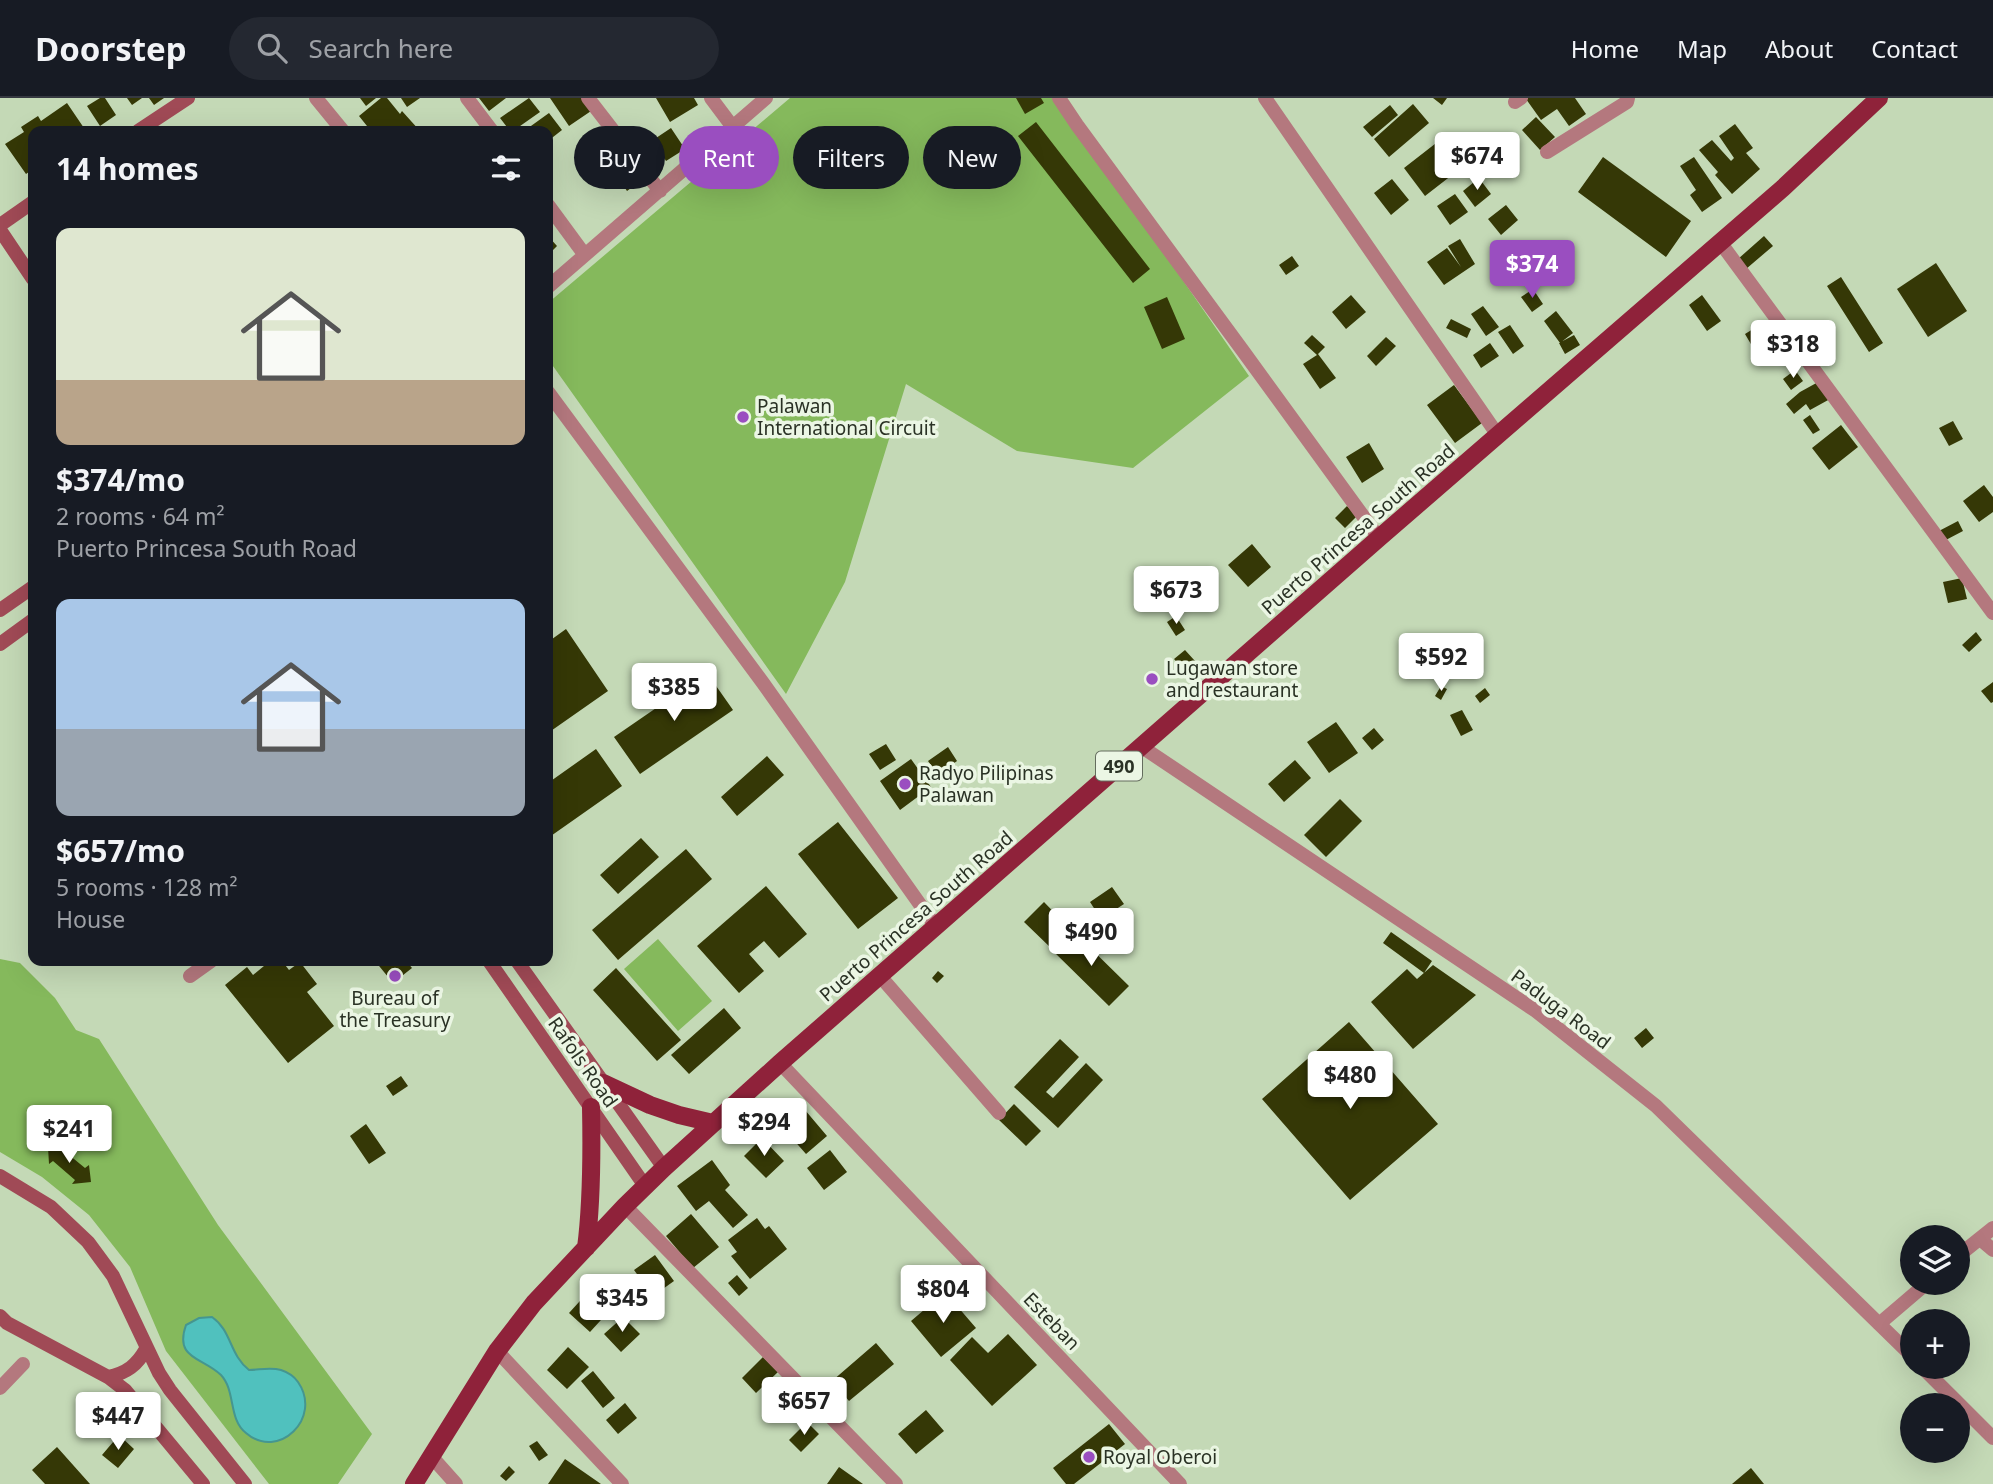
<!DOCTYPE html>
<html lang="en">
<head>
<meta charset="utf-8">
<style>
	:root { --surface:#171b24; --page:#242831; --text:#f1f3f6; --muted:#9ea1a6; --line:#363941; --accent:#9a4ec0 }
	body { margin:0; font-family:"Noto Sans",sans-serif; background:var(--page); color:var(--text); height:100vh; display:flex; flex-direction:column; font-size:26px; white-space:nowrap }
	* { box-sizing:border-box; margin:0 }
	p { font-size:23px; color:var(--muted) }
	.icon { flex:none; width:38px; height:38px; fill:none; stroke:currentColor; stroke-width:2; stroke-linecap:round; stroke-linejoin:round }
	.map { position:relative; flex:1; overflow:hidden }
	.panel { position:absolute; left:28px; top:28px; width:525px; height:840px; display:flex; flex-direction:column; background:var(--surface); border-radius:14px; box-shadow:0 7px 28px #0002 }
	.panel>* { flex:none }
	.hud { position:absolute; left:574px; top:28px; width:665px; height:63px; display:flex; gap:14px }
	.tools { position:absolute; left:1900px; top:1127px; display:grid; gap:14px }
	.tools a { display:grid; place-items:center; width:70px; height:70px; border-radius:50%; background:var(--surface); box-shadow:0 7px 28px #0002; font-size:35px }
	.price { position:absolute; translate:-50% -60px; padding:0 16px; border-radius:7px; background:#fff; color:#222; font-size:23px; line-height:46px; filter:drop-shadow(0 2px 4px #0008) }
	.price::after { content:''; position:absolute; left:50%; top:42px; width:21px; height:16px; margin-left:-10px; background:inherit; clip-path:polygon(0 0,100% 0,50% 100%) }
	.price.selected { background:var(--accent); color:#fff }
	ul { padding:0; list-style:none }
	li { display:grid; align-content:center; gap:14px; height:371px; padding:0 28px }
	li span { display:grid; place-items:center; height:217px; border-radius:14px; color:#555 }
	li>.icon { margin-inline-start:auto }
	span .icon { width:126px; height:126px; fill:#fffc; stroke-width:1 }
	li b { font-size:30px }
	h2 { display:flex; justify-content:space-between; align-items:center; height:84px; padding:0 28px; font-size:30px }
	.chip { padding:0 24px; border-radius:32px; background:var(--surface); box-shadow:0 7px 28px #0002; font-size:24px; line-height:63px }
	.chip.selected { background:var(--accent); color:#fff }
	header { display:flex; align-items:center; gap:42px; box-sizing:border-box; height:98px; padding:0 35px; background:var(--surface); border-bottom:2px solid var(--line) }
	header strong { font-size:33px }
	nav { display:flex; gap:38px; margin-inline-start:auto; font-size:24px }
	.search { width:490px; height:63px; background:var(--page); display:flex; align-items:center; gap:18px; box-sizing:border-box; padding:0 24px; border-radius:38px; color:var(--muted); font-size:26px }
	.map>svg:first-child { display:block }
	.green { fill:#85b95c }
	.water { fill:#50c1be; stroke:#459690; stroke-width:2 }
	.building { fill:#353806 }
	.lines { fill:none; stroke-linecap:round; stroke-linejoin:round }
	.street { stroke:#b4787e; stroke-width:14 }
	.secondary { stroke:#a04a56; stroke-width:14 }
	.primary { stroke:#8f223a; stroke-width:18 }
	.poi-dot { fill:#9a4ec0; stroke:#ebf6e4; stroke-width:2.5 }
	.labels { text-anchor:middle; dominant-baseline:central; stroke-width:7; stroke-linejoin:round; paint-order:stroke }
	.shield { fill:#ebf6e4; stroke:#646d5e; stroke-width:2 }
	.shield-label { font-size:18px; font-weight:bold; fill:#2a3225 }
	.poi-label { font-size:19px; fill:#2a3225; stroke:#ebf6e4; text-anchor:start }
	.street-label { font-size:19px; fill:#2a3225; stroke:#ebf6e4 }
</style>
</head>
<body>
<header>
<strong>Doorstep</strong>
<div class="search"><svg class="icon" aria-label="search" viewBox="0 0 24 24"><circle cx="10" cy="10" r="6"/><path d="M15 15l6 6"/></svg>Search here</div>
<nav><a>Home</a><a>Map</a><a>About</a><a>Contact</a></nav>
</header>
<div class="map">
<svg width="1993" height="1386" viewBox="0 0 1993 1386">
	<rect width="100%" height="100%" fill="#c4d9b6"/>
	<path class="green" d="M790 0H1057L1249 278 1133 370 1017 353 906 286 845 484 786 596 548 261V205Z
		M658 841 712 903 678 933 624 871Z
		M0 861 20 865 55 900 76 932 99 941 218 1127 372 1336 338 1386H269L166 1253 130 1169 89 1117 42 1079 0 1054Z"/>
	<path class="water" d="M212 1219C232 1233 229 1256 249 1272 259 1272 270 1269 281 1272 287 1274 294 1278 298 1284 323 1320 278 1363 246 1335 228 1321 236 1293 221 1277 202 1259 174 1261 186 1227L199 1220Z"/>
	<path class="building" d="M100 0H105L116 17 100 28 87 8Z
		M127 0H142L132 7Z
		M149 0H164L154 7Z
		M360 0H376L366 8Z
		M381 0H387L400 16 402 13 420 33H371L359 18Z
		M401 0H420L407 9Z
		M479 0H506L489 13Z
		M529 0 540 14 513 33H510L500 20Z
		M550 0H586L594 11 569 28Z
		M656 0H694L698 7 670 24Z
		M1016 0H1041L1044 5 1025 16Z
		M1433 0H1447L1442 7Z
		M1528 0H1575L1586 16 1569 28 1557 11 1541 22 1526 1Z
		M67 5 86 33H33V71L26 76 5 46 24 34 21 29 38 18 41 23Z
		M1413 6 1429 25 1389 59 1374 41Z
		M1390 7 1398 17 1372 39 1363 29Z
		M549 15 562 32 548 43V33H524Z
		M1536 19 1555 39 1540 52 1522 32Z
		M1036 24 1150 171 1133 185 1018 38Z
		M1735 26 1753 50 1746 55 1760 71 1732 96 1715 77 1718 74 1699 52 1712 42 1731 63 1734 60 1719 38Z
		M671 30 685 51 666 63 653 42Z
		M1440 42 1461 70 1425 98 1404 70Z
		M615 44 630 60 618 72 603 56Z
		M1603 59 1691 123 1666 159 1578 94Z
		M1694 59 1722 100 1702 114 1690 97 1696 92 1680 68Z
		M630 64 642 82 627 93 615 75Z
		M1479 80 1491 96 1475 109 1463 93Z
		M1392 81 1409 102 1391 117 1374 95Z
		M1455 96 1468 114 1450 127 1437 108Z
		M1506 107 1518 122 1501 137 1488 121Z
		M548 138 557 148 548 157Z
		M1764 138 1773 148 1746 171 1738 161Z
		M1460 141 1475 166 1444 187 1427 164 1447 150 1461 169 1448 148Z
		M1292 158 1299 168 1286 177 1279 167Z
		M1936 165 1967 213 1928 239 1897 191Z
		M1841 179 1883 245 1869 254 1827 188Z
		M1533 191 1543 206 1532 214 1521 199Z
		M1351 197 1366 214 1346 231 1332 214Z
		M1702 197 1721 223 1707 233 1689 207Z
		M1167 199 1185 241 1162 251 1144 209Z
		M1483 208 1499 229 1486 238 1471 216Z
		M1556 213 1573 235 1560 245 1544 223Z
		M1451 221 1471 231 1467 240 1446 230Z
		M1766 223 1777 240 1755 253 1745 236Z
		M1510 227 1524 248 1513 256 1498 234Z
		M1312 237 1325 249 1318 256 1336 280 1320 291 1303 266 1317 257 1304 245Z
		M1574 237 1580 247 1565 256 1559 245Z
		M1386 239 1396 248 1376 268 1367 258Z
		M1490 245 1499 258 1481 270 1473 257Z
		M1795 272 1803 283 1791 292 1783 281Z
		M1820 283 1830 301 1810 312 1806 306 1794 316 1786 306 1800 294Z
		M1454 287 1482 325 1455 345 1427 307Z
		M1810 317 1820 332 1813 336 1803 322Z
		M1953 323 1963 341 1949 348 1939 330Z
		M1841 327 1858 349 1829 372 1812 350Z
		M1369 345 1384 371 1362 385 1346 359Z
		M1984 387 1993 399V414L1979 424 1963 403Z
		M1347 408 1357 418 1345 430 1335 420Z
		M1958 423 1963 433 1942 444 1937 434Z
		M1252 446 1271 469 1248 489 1228 467Z
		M1962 480 1967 501 1948 505 1943 484Z
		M1176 518 1185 532 1176 538 1167 524Z
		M566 531 608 593 548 635V544Z
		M1976 534 1982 542 1969 554 1962 547Z
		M1185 552 1195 563 1184 572 1174 561Z
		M707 575 733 612 640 676 614 639Z
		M1993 584V604L1991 605 1981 593Z
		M1441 588 1447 591 1441 602 1435 598Z
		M1485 590 1490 597 1480 605 1475 598Z
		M1462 612 1473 632 1461 638 1450 617Z
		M1336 624 1358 655 1329 675 1307 644Z
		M1374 630 1384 642 1372 652 1362 640Z
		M886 646 896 662 880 672 869 656Z
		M948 649 957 663 938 677 928 663Z
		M596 651 622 688 548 740V685Z
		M767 658 784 677 737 718 721 699Z
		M911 661 931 689 900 712 880 683Z
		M1295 662 1311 680 1284 704 1268 686Z
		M1340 701 1362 723 1326 759 1304 737Z
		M838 724 898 800 858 831 798 756Z
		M641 740 659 759 618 796 600 777Z
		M686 751 712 781 618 862 592 832Z
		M766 788 807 836 779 860 764 843 749 856 764 873 739 895 697 848Z
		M1112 789 1124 806 1101 821 1090 804Z
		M1044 804 1071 832 1052 851 1024 824Z
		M1073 833 1129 888 1109 908 1053 853Z
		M1391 834 1432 863 1424 875 1383 845Z
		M270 863H282L289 872 300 864 317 886 307 894 334 928 288 965 225 887 247 869 253 877Z
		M375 863H406L412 870 393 885Z
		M1433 867 1476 897 1413 951 1371 904 1407 871 1417 881Z
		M616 870 681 942 657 963 593 892Z
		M938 873 944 878 937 885 932 880Z
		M724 910 741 930 689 976 671 957Z
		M1349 924 1438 1026 1350 1102 1262 1001Z
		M1646 930 1654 940 1642 950 1634 940Z
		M1060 941 1079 959 1046 994 1053 1000 1086 965 1103 982 1058 1030 1014 989Z
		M401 978 408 988 393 998 386 988Z
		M1014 1006 1041 1033 1026 1048 999 1022Z
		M805 1012 827 1038 806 1056 784 1031Z
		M366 1026 386 1055 369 1066 350 1038Z
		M762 1040 784 1063 766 1080 744 1058Z
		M67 1048 63 1052 85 1070 89 1067 91 1084 72 1086 75 1082 53 1063 49 1066 48 1049Z
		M830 1052 847 1074 824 1092 807 1070Z
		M712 1062 730 1087 725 1092 748 1117 733 1130 709 1103 696 1113 677 1088Z
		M691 1116 719 1149 693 1170 666 1138Z
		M757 1120 765 1131 769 1128 787 1151 750 1181 731 1158 737 1154 728 1142Z
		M655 1157 674 1183 653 1198 634 1172Z
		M737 1177 748 1190 739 1198 728 1185Z
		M600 1181 621 1200 590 1234 569 1215Z
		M945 1194 976 1230 941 1259 911 1223Z
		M623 1219 640 1236 621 1254 604 1236Z
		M1008 1236 1037 1267 992 1308 950 1262 972 1239 988 1255Z
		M876 1245 894 1266 849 1303 832 1283Z
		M568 1249 589 1269 567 1291 547 1272Z
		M763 1259 778 1274 756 1295 742 1280Z
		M593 1273 615 1300 603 1310 581 1283Z
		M625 1305 637 1320 618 1336 606 1322Z
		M926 1312 944 1333 916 1356 898 1336Z
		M807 1324 819 1336 801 1354 789 1342Z
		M1109 1326 1125 1346 1074 1386H1066L1053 1370Z
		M119 1337 134 1351 118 1370 102 1357Z
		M537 1343 548 1357 539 1363 529 1348Z
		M57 1349 90 1386H45L32 1372Z
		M565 1361 601 1386H548Z
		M509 1368 515 1374 506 1383 500 1378Z
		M839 1369 863 1386H827Z
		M1751 1370 1764 1386H1732Z"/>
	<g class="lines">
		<path class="street" d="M316 0 343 33
			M467 0 492 33
			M588 0 660 93
			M711 0 732 28
			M1059 0 1077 27 1243 253 1379 440
			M1265 0 1497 336
			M1515 4 1521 0
			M1547 54 1627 4 1628 0
			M548 107 584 156
			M1720 144 1993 515
			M548 189 766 0
			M548 294 763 585 936 829
			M1142 649 1536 913 1656 1008 1913 1259
			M190 878 211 863
			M880 878 999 1015
			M780 965 1180 1386
			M625 1108 896 1386
			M1980 1141 1993 1152
			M1958 1158 1993 1130
			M1879 1226 1927 1185
			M497 1253 622 1386
			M1922 1269 1993 1340
			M0 1290 23 1266
			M431 1358 456 1386"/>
		<path class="secondary" d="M138 33 188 0
			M0 127 33 104
			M0 132 33 181
			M0 512 33 489
			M0 546 33 522
			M489 863 645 1088
			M517 863 664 1070
			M0 1078 51 1109 88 1144 113 1178 159 1275 170 1292 245 1386
			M0 1218 7 1225 108 1279 125 1292 203 1386
			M108 1279C127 1275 137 1267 146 1251"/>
		<path class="primary" d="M603 985 650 1007 679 1017 713 1025
			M586 1150C592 1103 592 1057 591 1009
			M414 1386 497 1253 534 1205 625 1108 664 1070 780 965 1379 440 1783 90 1879 0"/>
	</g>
	<g class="poi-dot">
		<circle cx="743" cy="319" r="7"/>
		<circle cx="1152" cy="581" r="7"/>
		<circle cx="905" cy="686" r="7"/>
		<circle cx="395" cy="878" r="7"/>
		<circle cx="1089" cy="1359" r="7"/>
	</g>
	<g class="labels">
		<rect class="shield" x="1096" y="653.5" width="46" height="29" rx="5"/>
		<g class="shield-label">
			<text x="1119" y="668">490</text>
		</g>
		<g class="poi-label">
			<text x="757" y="308">Palawan<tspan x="757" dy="22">International Circuit</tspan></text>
			<text x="1166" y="570">Lugawan store<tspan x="1166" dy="22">and restaurant</tspan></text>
			<text x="919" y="675">Radyo Pilipinas<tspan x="919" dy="22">Palawan</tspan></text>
			<text x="395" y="900" text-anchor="middle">Bureau of<tspan x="395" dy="22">the Treasury</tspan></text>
			<text x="1103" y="1359">Royal Oberoi</text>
		</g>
		<g class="street-label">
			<text transform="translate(1358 431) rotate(-41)">Puerto Princesa South Road</text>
			<text transform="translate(916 818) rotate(-41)">Puerto Princesa South Road</text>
			<text transform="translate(1561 911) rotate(37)">Paduga Road</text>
			<text transform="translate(583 964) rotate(55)">Rafols Road</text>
			<text transform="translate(1052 1223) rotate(46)">Esteban</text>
		</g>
	</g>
</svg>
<div class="tools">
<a><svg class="icon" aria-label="layers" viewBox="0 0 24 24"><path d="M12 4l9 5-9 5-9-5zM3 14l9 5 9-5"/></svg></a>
<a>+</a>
<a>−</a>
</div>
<b class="price" style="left:1477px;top:94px">$674</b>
<b class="price selected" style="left:1532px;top:202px">$374</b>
<b class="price" style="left:1793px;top:282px">$318</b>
<b class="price" style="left:1176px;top:528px">$673</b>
<b class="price" style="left:1441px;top:595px">$592</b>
<b class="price" style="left:674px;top:625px">$385</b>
<b class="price" style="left:1091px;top:870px">$490</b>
<b class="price" style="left:1350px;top:1013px">$480</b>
<b class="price" style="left:764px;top:1060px">$294</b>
<b class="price" style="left:69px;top:1067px">$241</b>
<b class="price" style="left:943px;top:1227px">$804</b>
<b class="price" style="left:622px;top:1236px">$345</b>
<b class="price" style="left:804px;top:1339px">$657</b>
<b class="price" style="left:118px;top:1354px">$447</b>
<div class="hud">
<a class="chip">Buy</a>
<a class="chip selected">Rent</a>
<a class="chip">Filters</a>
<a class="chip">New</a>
</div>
<section class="panel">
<h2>14 homes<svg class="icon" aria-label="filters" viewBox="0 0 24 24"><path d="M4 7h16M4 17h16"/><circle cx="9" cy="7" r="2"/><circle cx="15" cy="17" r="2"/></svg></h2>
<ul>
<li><span style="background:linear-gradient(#dfe7d0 70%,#b9a48a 0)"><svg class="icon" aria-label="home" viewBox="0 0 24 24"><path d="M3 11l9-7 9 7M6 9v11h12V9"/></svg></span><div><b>$374/mo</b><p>2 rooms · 64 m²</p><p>Puerto Princesa South Road</p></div></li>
<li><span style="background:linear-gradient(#a9c7e8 60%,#9aa5b1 0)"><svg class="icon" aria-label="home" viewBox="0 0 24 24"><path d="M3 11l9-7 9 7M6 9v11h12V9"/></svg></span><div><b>$657/mo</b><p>5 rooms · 128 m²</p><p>House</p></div></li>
</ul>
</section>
</div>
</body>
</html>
